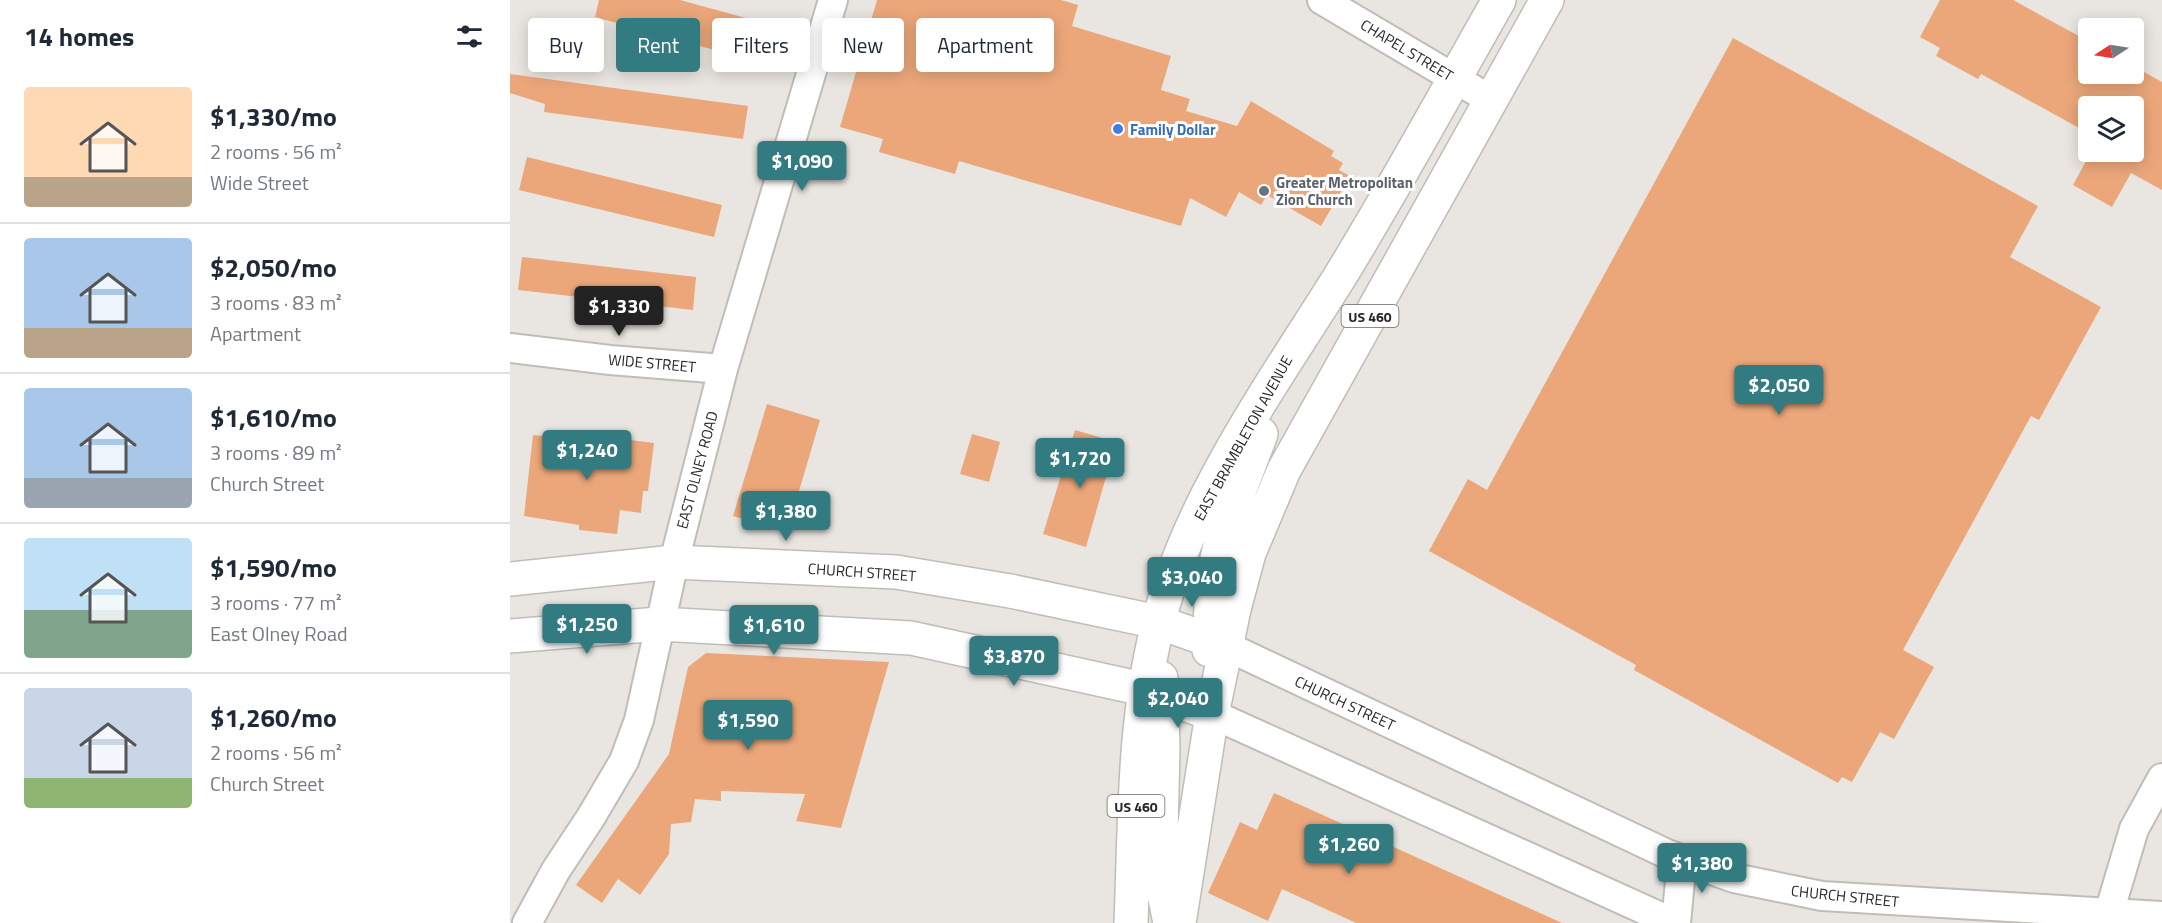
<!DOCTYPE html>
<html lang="en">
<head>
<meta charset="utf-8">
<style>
	:root { --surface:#fff; --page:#f2f2f3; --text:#1f2937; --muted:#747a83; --line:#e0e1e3; --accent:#327b81 }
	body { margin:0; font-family:"Titillium Web",sans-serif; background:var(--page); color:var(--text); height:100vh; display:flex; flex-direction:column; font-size:22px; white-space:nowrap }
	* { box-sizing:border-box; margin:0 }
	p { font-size:20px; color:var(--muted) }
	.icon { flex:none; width:33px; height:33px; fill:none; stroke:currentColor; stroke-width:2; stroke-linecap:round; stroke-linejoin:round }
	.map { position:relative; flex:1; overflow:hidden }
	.drawer { display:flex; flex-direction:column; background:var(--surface); width:510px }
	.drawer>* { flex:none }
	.banner { position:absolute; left:18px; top:18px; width:570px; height:54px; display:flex; gap:12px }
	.needle { width:39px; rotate:258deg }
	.buttons { position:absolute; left:1568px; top:18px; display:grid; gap:12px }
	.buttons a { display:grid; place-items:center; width:66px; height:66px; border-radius:6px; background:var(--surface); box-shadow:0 3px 15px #0003; font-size:30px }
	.price { position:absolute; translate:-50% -51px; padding:0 14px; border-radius:6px; background:var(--accent); color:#fff; font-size:20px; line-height:39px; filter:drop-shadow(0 2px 3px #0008) }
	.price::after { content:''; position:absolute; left:50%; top:36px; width:18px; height:14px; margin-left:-9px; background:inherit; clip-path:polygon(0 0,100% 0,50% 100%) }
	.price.selected { background:#222; color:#fff }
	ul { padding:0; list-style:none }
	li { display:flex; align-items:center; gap:18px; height:150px; padding:0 24px }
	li+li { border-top:2px solid var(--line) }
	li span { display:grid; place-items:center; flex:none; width:168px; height:120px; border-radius:6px; color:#555 }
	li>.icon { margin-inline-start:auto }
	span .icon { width:72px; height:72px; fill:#fffc; stroke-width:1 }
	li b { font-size:26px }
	h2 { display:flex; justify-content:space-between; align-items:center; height:72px; padding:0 24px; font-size:26px }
	.pill { padding:0 21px; border-radius:6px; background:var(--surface); box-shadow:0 3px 15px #0003; font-size:21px; line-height:54px }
	.pill.selected { background:var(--accent); color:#fff }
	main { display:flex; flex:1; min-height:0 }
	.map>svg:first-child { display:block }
	.building { fill:#eba77a }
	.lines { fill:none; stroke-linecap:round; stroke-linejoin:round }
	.minor-casing { stroke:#c0bdb8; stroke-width:32 }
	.major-casing { stroke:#c0bdb8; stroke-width:36 }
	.minor { stroke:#fff; stroke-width:28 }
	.major { stroke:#fff; stroke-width:33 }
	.shop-dot { fill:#3f7fe0; stroke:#fff; stroke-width:2 }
	.worship-dot { fill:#6b7280; stroke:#fff; stroke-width:2 }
	.labels { text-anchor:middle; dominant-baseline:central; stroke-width:6; stroke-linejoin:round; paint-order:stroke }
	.shield { fill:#fff; stroke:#686766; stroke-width:1.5 }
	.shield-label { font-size:14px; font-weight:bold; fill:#272625 }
	.street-label { font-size:15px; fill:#272625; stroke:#fff }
	.shop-label { font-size:15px; font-weight:bold; fill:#366cbe; stroke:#fff; text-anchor:start }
	.worship-label { font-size:15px; font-weight:bold; fill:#5b616d; stroke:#fff; text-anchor:start }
</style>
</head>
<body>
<main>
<section class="drawer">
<h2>14 homes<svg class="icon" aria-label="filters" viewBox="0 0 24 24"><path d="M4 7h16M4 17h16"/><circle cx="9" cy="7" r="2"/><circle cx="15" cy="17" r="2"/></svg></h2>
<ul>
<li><span style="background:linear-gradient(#ffd9b3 75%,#b9a48a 0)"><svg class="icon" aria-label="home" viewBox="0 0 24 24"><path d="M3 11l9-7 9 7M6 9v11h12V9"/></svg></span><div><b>$1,330/mo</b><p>2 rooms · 56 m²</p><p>Wide Street</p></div></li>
<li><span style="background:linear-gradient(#a9c7e8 75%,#b9a48a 0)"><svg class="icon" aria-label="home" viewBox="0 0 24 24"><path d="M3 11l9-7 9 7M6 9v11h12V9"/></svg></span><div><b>$2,050/mo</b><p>3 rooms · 83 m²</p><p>Apartment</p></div></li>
<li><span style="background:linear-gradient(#a9c7e8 75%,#9aa5b1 0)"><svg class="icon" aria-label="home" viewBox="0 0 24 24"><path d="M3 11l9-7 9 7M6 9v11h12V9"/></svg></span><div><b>$1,610/mo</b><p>3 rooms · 89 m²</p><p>Church Street</p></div></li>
<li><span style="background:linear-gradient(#bfe0f5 60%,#7fa58c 0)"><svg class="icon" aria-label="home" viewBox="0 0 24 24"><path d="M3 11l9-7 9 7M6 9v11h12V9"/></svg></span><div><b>$1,590/mo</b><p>3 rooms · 77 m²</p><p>East Olney Road</p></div></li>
<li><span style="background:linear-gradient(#c9d6e8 75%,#8fb573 0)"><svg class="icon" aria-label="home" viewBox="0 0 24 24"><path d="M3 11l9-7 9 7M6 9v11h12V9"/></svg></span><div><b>$1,260/mo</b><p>2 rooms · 56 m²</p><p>Church Street</p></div></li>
</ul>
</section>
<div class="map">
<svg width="1652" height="923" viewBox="0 0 1652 923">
	<rect width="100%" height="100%" fill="#e9e6e1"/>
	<path class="building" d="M89 0H170L261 25 259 31 263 32 255 64 85 17Z
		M367 0H551L568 5 562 26 661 56 651 90 680 99 676 111 727 126 741 101 824 151 821 156 833 163 829 170 840 176 811 226 757 195 751 205 729 192 716 217 680 198 671 226 449 161 445 174 369 152 373 139 330 127Z
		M1430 0H1503L1578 41V74H1623V66L1652 82V190L1621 173 1602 207 1563 185 1581 152H1623V106H1578V133L1471 74 1468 79 1426 56 1430 48 1410 37Z
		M1223 38 1528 206 1500 257 1591 307 1529 420 1521 416 1393 650 1424 667 1384 739 1370 732 1342 782 1332 777 1328 783 1124 670 1126 665 919 551 958 479 977 490Z
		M0 74 238 106 233 139 34 112 35 104 0 93Z
		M17 157 212 205 204 237 9 190Z
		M12 257 186 277 183 310 8 290Z
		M257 404 310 420 277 532 223 516Z
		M565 430 606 442 576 547 533 534Z
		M462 434 490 442 479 482 450 474Z
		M23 435 92 442 97 437 144 443 138 491H133L131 513 110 510 107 534 69 530V525L14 516Z
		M196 653 379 662 331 828 286 821 295 794 211 791V801L185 799 181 822 161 824 159 854 130 895 108 879 92 903 66 885 159 754 178 667Z
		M764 793 1052 923H846L772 889 758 921 698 893 730 822 747 830Z"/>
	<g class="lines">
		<defs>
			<path id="minor" d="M812 0 981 100
				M0 348 100 360 213 369
				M716 646 1157 854 1224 878 1312 896 1652 916
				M702 714 1164 923
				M17 923 46 870 81 817 114 761 129 720 164 562 213 369 323 0
				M1166 923 1172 860
				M1596 923 1624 829 1652 778"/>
			<path id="major" d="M0 579 164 562 386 572 500 591 648 622 716 646
				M0 636 149 624 401 638 633 689 702 714
				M699 650 702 582 712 536 751 434
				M651 678 653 749 650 873 660 923
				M621 923C625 823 623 722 648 624 678 501 762 385 829 278 885 187 936 93 989 0
				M669 923 702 714 724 609 739 553 774 470 1037 0"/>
		</defs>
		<use href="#minor" class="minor-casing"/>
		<use href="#major" class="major-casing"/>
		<use href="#minor" class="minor"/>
		<use href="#major" class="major"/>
	</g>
	<circle class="shop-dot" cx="608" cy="129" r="6"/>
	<circle class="worship-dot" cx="754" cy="191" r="6"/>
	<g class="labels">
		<g class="shield">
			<rect x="831.5" y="305" width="57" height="22" rx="4.5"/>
			<rect x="597.5" y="795" width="57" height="22" rx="4.5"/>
		</g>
		<g class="shield-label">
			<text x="860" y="316">US 460</text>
			<text x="626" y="806">US 460</text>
		</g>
		<g class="street-label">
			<text transform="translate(897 50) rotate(31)">CHAPEL STREET</text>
			<text transform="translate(142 363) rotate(5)">WIDE STREET</text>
			<text transform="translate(733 438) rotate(-61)">EAST BRAMBLETON AVENUE</text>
			<text transform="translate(187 470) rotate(-75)">EAST OLNEY ROAD</text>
			<text transform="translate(352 572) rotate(4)">CHURCH STREET</text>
			<text transform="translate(835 703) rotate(25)">CHURCH STREET</text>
			<text transform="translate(1335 896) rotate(6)">CHURCH STREET</text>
		</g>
		<g class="shop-label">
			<text x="620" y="129">Family Dollar</text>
		</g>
		<g class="worship-label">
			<text x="766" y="182">Greater Metropolitan<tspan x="766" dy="17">Zion Church</tspan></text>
		</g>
	</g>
</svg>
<div class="buttons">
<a><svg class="needle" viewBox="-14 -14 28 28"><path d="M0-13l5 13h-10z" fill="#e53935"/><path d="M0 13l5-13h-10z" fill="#747a83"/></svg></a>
<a><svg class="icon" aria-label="layers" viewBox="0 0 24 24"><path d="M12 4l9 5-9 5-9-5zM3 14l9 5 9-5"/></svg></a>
</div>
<b class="price" style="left:292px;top:192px">$1,090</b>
<b class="price selected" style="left:109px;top:337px">$1,330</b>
<b class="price" style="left:1269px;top:416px">$2,050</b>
<b class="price" style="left:77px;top:481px">$1,240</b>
<b class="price" style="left:570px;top:489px">$1,720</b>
<b class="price" style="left:276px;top:542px">$1,380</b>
<b class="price" style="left:682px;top:608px">$3,040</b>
<b class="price" style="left:77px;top:655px">$1,250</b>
<b class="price" style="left:264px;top:656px">$1,610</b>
<b class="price" style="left:504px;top:687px">$3,870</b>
<b class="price" style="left:668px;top:729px">$2,040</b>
<b class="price" style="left:238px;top:751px">$1,590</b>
<b class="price" style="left:839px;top:875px">$1,260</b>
<b class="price" style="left:1192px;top:894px">$1,380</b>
<div class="banner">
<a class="pill">Buy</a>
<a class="pill selected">Rent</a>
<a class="pill">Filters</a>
<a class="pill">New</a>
<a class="pill">Apartment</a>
</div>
</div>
</main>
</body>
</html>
